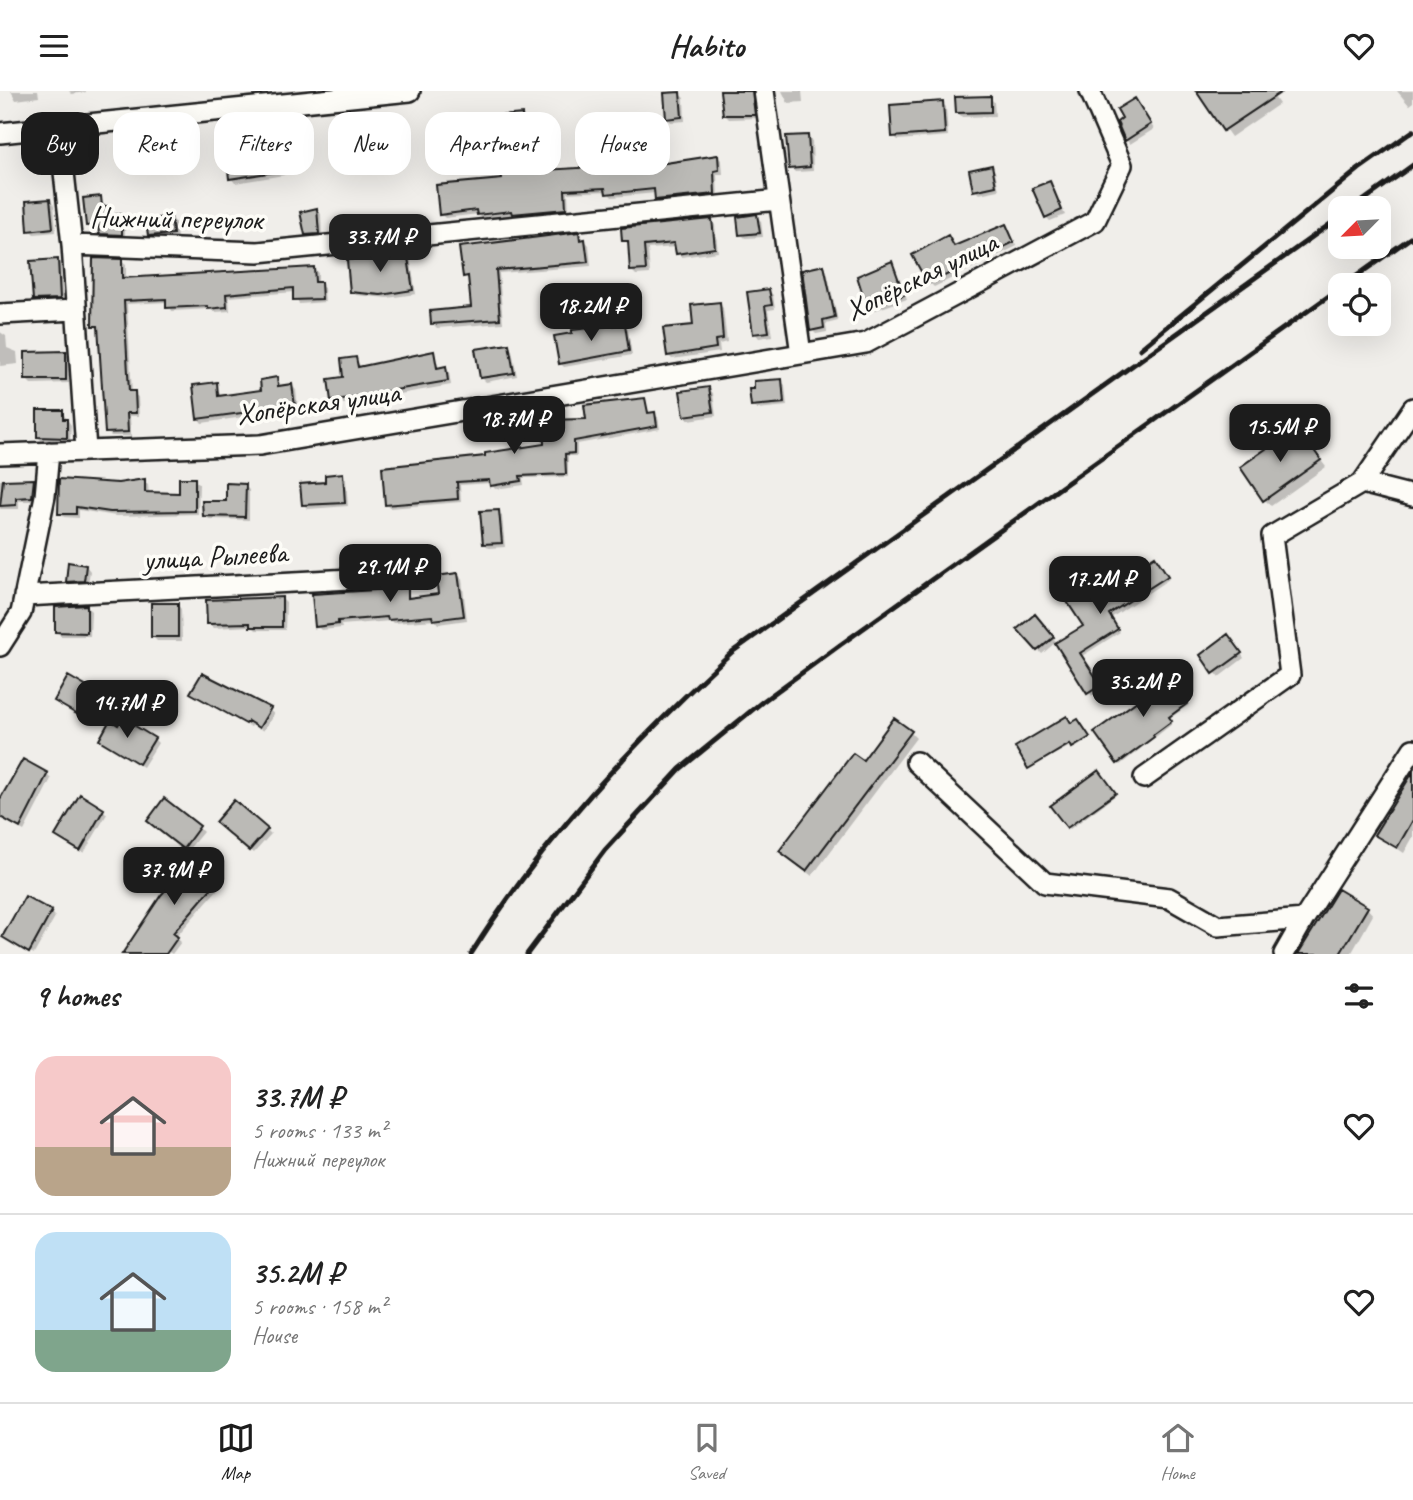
<!DOCTYPE html>
<html lang="en">
<head>
<meta charset="utf-8">
<style>
	:root { --surface:#fff; --page:#f6f6f6; --text:#222; --muted:#767676; --line:#e0e0e0; --accent:#1c1c1c }
	body { margin:0; font-family:Caveat,sans-serif; background:var(--page); color:var(--text); height:100vh; display:flex; flex-direction:column; font-size:26px; white-space:nowrap }
	* { box-sizing:border-box; margin:0 }
	p { font-size:23px; color:var(--muted) }
	.icon { flex:none; width:38px; height:38px; fill:none; stroke:currentColor; stroke-width:2; stroke-linecap:round; stroke-linejoin:round }
	.map { position:relative; height:863px; overflow:hidden }
	.sheet { display:flex; flex-direction:column; background:var(--surface); flex:1 }
	.sheet>* { flex:none }
	.guide { position:absolute; left:21px; top:21px; width:700px; height:63px; display:flex; gap:14px }
	.needle { width:46px; rotate:246deg }
	.fabs { position:absolute; left:1328px; top:105px; display:grid; gap:14px }
	.fabs a { display:grid; place-items:center; width:63px; height:63px; border-radius:14px; background:var(--surface); box-shadow:0 7px 28px #0002; font-size:35px }
	.price { position:absolute; translate:-50% -60px; padding:0 16px; border-radius:14px; background:var(--accent); color:#fff; font-size:23px; line-height:46px; filter:drop-shadow(0 2px 4px #0008) }
	.price::after { content:''; position:absolute; left:50%; top:42px; width:21px; height:16px; margin-left:-10px; background:inherit; clip-path:polygon(0 0,100% 0,50% 100%) }
	.price.selected { background:#222; color:#fff }
	ul { padding:0; list-style:none }
	li { display:flex; align-items:center; gap:21px; height:175px; padding:0 35px }
	li+li { border-top:2px solid var(--line) }
	li span { display:grid; place-items:center; flex:none; width:196px; height:140px; border-radius:21px; color:#555 }
	li>.icon { margin-inline-start:auto }
	span .icon { width:84px; height:84px; fill:#fffc; stroke-width:1 }
	li b { font-size:30px }
	h2 { display:flex; justify-content:space-between; align-items:center; height:84px; padding:0 35px; font-size:30px }
	.pill { padding:0 24px; border-radius:21px; background:var(--surface); box-shadow:0 7px 28px #0002; font-size:24px; line-height:63px }
	.pill.selected { background:var(--accent); color:#fff }
	header { display:flex; justify-content:space-between; align-items:center; height:91px; padding:0 35px; background:var(--surface); font-size:32px; font-weight:700 }
	.dock { display:flex; justify-content:space-around; align-items:center; height:98px; border-top:2px solid var(--line); background:var(--surface); font-size:19px; color:var(--muted) }
	.dock a { display:grid; justify-items:center; gap:4px }
	.dock .selected { color:var(--accent) }
	.map>svg:first-child { display:block }
	.shadow { fill:#0003 }
	.building { fill:#bbbab6; stroke:#1c1c1c; stroke-width:2 }
	.lines { fill:none; stroke-linecap:round; stroke-linejoin:round }
	.minor-casing { stroke:#1c1c1c; stroke-width:24 }
	.minor { stroke:#fdfcf7; stroke-width:19 }
	.rail { stroke:#1c1c1c; stroke-width:5 }
	.labels { text-anchor:middle; dominant-baseline:central; stroke-width:7; stroke-linejoin:round; paint-order:stroke }
	.street-label { font-size:30px; fill:#1c1c1c; stroke:#fdfcf7 }
</style>
</head>
<body>
<header><svg class="icon" aria-label="menu" viewBox="0 0 24 24"><path d="M4 6h16M4 12h16M4 18h16"/></svg>Habito<svg class="icon" aria-label="heart" viewBox="0 0 24 24"><path d="M12 20l-8-8c-3-5 5-10 8-4 3-6 11-1 8 4z"/></svg></header>
<div class="map">
<svg width="1413" height="863" viewBox="0 0 1413 863">
	<rect width="100%" height="100%" fill="#f0eeea"/>
	<filter id="ink" filterUnits="userSpaceOnUse"><feTurbulence type="fractalNoise" baseFrequency=".0143" numOctaves="2"/><feDisplacementMap in="SourceGraphic" scale="14" xChannelSelector="R" yChannelSelector="G"/><feConvolveMatrix kernelMatrix="1 2 1 2 8 2 1 2 1" color-interpolation-filters="sRGB"/></filter>
	<g filter="url(#ink)">
		<path class="shadow" d="M11 0H38L39 6 16 9Z
			M69 0H86V1L72 3Z
			M722 0H754L758 27 729 28 725 24Z
			M782 0H802L803 11 788 12Z
			M1198 0H1270L1279 13 1231 46Z
			M1397 0H1413V11L1409 14Z
			M679 3 684 7 685 30 671 31 667 27Z
			M990 7 994 11 995 25 962 26 958 22Z
			M942 12 946 16 948 45 898 49 894 45Z
			M1139 13 1154 38 1130 53 1126 49Z
			M521 25 525 29 530 82 612 77 616 81 718 66 722 70 723 83H717L718 107 661 112 656 102 612 106 607 100 568 102 569 122 518 127 515 124 483 128 478 123 445 127 441 123 504 90 500 59 495 49 486 50 482 46Z
			M378 37 382 42 387 74 358 79 353 75Z
			M807 46 812 50 813 80 795 81 791 77Z
			M277 56 281 60 284 84 235 92 231 87Z
			M991 76 995 80 999 99 979 103 975 99Z
			M1050 92 1065 124 1050 130 1046 126Z
			M100 107 112 126 121 125 125 129V147L105 146 100 137 92 138 88 134Z
			M50 110 54 114 56 141 34 143 30 139Z
			M317 119 321 123 322 146 311 147 306 143Z
			M756 125 761 130 763 146 745 147 741 143Z
			M171 127 175 131 177 147 154 148 150 144Z
			M711 130 715 134 718 161 681 166 676 156 648 158 650 183 636 184 632 180 630 153 623 149Z
			M1005 135 1017 155 934 196 930 192 948 146 955 156Z
			M579 143 589 154 591 175 499 182 503 232 437 237 433 233 473 218 469 189 465 185Z
			M406 162 410 166 416 203 387 207 356 204 352 200Z
			M57 170 61 174 63 211 39 212 35 208Z
			M121 170 126 174V189L314 178 318 182V193L324 197 325 211 299 213 295 201 229 206 230 220 214 221 210 218 172 220 168 211 127 213 132 302 138 306 139 325H130L131 345H111L107 341 100 239 94 235Z
			M892 172 907 208 873 220 869 216Z
			M823 176 827 180 838 230 826 233 827 241 816 243 812 239Z
			M769 200 773 204 775 218 768 219 772 245 759 247 755 242Z
			M719 213 723 217 727 251 719 253 720 261 672 268 668 264Z
			M624 235 628 239 632 264 564 276 560 272Z
			M0 241 6 245 7 257 17 261 18 273 0 275Z
			M508 255 512 259 517 285 486 291 482 287Z
			M433 261 439 278 445 277 449 281 451 294 337 314 333 310 356 268 361 277Z
			M65 262 69 266V292L31 293 27 289Z
			M277 288 281 296 292 295 296 299 298 318 202 332 198 327 216 293 221 306 263 300Z
			M781 290 785 294 787 315 757 318 752 314Z
			M709 298 713 302 716 325 689 329 685 324Z
			M645 308 650 324 658 326 660 338 577 353V365H568V386L523 387 524 394 495 398 491 392 460 394 461 411 390 417 387 413 487 366 545 354 588 330Z
			M62 321 71 334 70 350H42L38 346Z
			M1297 338 1326 376 1271 415 1265 409Z
			M342 384 346 388 348 415 308 418 304 414Z
			M0 389H34L38 394 36 410H19V418H0Z
			M194 389 199 393 198 423 116 425 79 419V427L64 426 60 422 118 393 144 390 148 394 149 403H180Z
			M245 395 249 399V429L209 428 205 424 228 411Z
			M498 421 502 425 505 456 489 457 485 453Z
			M1158 471 1169 488 1111 527 1120 541 1082 565 1103 598 1092 605 1056 551 1042 563 1020 538 1039 529 1058 553 1085 536 1101 512Z
			M86 475 90 480 88 493 71 494 67 490Z
			M458 484 462 488 467 529 438 533 435 529 393 532 391 530 341 534 342 537 321 539 317 535 407 499 411 509 440 505Z
			M282 508 286 512 285 539H256L252 535 213 537 209 533Z
			M177 513 181 518 182 550H157L153 546Z
			M87 516 91 520 90 545H61L57 541Z
			M1232 549 1244 567 1219 586 1215 581Z
			M1176 584 1192 607 1186 611 1188 614 1169 628 1172 633 1120 674 1097 641Z
			M93 601 97 605 84 628 56 610Z
			M192 602 269 619 274 623 263 640 253 633 251 636Z
			M1080 632 1090 648 1075 657 1072 654 1030 677 1071 634Z
			M910 641 916 647 812 785 787 766 863 672Z
			M154 648 158 652 143 676 105 652Z
			M1099 681 1116 704 1070 738 1053 715Z
			M47 684 51 688 24 740 0 726V705L3 707Z
			M1413 684V746L1404 762 1376 743Z
			M103 719 107 723 84 762 62 749Z
			M153 734 198 736 203 741 188 759 224 791 176 846 181 851 172 863 167 860 180 785 190 762Z
			M221 735 267 739 271 743 254 762Z
			M1367 817 1373 824 1351 863H1301Z
			M51 822 55 826 34 863 4 846Z"/>
		<path class="building" d="M720 0H752L755 24H723Z
			M1196 0H1283L1223 40Z
			M680 1 682 26 666 28 664 2Z
			M991 5V21L956 22 955 6Z
			M1135 7 1151 33 1125 50 1117 31 1122 27 1117 18Z
			M943 10 945 42 892 46 890 14Z
			M522 23 527 80 612 75 613 80 718 64 719 79 714 80 715 103 655 109 654 98 606 103 605 97 565 99 566 118 512 123 511 120 477 124 476 119 439 124 436 94 502 88 499 55H494L493 46 480 47 478 27Z
			M378 36 384 70 352 75 346 41Z
			M808 44 810 76 789 78 786 45Z
			M277 54 281 80 229 88 226 60Z
			M992 74 996 95 973 100 969 79Z
			M1050 90 1062 119 1045 127 1032 97Z
			M101 105 102 115H108L109 124 122 123V144L99 143 98 134 86 135 83 107Z
			M50 108 53 137 28 140 26 110Z
			M317 117 319 143 305 144 300 121Z
			M757 123 760 142 739 144 737 126Z
			M171 125 173 143 148 145 146 129Z
			M712 128 715 157 676 163 674 152 644 155 646 179 630 180 628 150H622L621 137Z
			M1006 133 1014 151 928 193 912 164 948 144 954 155Z
			M579 141 580 149 585 148 588 171 496 179 500 228 431 233 430 220 471 216 468 185 463 186 459 156Z
			M407 160 413 199 381 204 350 201 347 169Z
			M93 167 122 168V187L314 176 315 191H321L322 208 293 209V197L226 203 227 216 208 218V215L166 217V208L124 210 129 300H135L136 322H127L128 341 105 342 98 235H92Z
			M58 168 60 208 33 209 30 170Z
			M892 170 904 204 867 217 857 185Z
			M824 174 835 226 823 229 824 237 810 240 802 179Z
			M769 198 772 214 765 215 769 241 753 243 747 201Z
			M720 211 723 248 715 249 716 257 667 265 663 237 693 234 691 214Z
			M625 233 629 260 559 273 554 245 572 242V239Z
			M509 253 514 282 480 287 475 258Z
			M66 260V289H25V261Z
			M434 260 437 277 446 275 448 290 331 310 328 288 343 286 341 268 356 266 358 276Z
			M277 286 278 295 292 293 295 315 197 328 193 294 217 291 218 305 261 299 260 289Z
			M782 288 784 312 751 315 749 298H754V290Z
			M709 296 713 321 684 325 680 300Z
			M645 307 648 322 655 321 657 335 574 350V362L565 363 566 383 520 385 521 390 490 395 489 389 457 391 458 408 385 414 382 376 485 365V362L544 353 543 329 586 328 584 314Z
			M37 319H63V328H67V347L37 346Z
			M1297 336 1321 369 1263 410 1240 376Z
			M343 382 345 412 302 414 300 393 325 391V384Z
			M179 387H195V420L110 421 76 416V423H58L59 388 118 392 145 388V401L179 402Z
			M34 388 32 406 16 407V414L0 415 3 389Z
			M226 392 246 393 245 426 203 425 202 410H226Z
			M499 419 502 452 483 453 480 420Z
			M1155 465 1168 485 1109 523 1118 538 1080 562 1101 594 1087 603 1055 552 1083 535 1060 500 1085 484 1101 510 1130 492 1125 485Z
			M68 471 86 474 84 490 66 491Z
			M458 482 464 525 433 529 432 525 388 529 387 526 338 530V533L315 536 312 503 408 497V507L438 503 436 485Z
			M282 506V536H250V532L207 533 206 509Z
			M151 512H178V546H151Z
			M87 514V542L55 541V516Z
			M1035 523 1054 546 1037 560 1017 538Z
			M1228 543 1242 562 1213 583 1200 564Z
			M202 582 271 617 259 637 248 630 246 633 190 602Z
			M1176 582 1192 605 1186 609 1188 612 1169 626 1172 630 1153 644 1154 646 1117 673 1094 641Z
			M68 585 94 600 80 625 54 610Z
			M1067 625 1071 632 1078 628 1090 646 1072 657 1070 653 1028 678 1015 656Z
			M122 627 155 647 139 673 99 649 110 629 118 634Z
			M894 627 912 640 806 780 779 760 853 662 863 669Z
			M23 668 48 682 20 737 0 726V708Z
			M1099 679 1116 702 1067 737 1050 715Z
			M1413 681V729L1397 757 1374 744Z
			M80 703 104 718 80 760 55 745Z
			M164 707 200 735 183 758 147 730Z
			M234 709 268 738 249 760 215 731Z
			M191 759 221 786 173 842 178 846 166 863H122L161 804 178 785 172 780Z
			M1338 798 1368 816 1340 863H1298Z
			M25 805 52 820 29 862 2 846Z"/>
		<g class="lines">
			<defs>
				<path id="minor" d="M764 0 801 263
					M59 36 72 154 86 359
					M0 42 410 0
					M72 154 258 161 779 109
					M0 223 75 219
					M0 363 260 354 866 252 1095 130 1122 74 1090 0
					M1362 392 1413 317
					M24 505 408 485
					M0 555 21 522 45 405 49 361
					M916 671 1045 792 1169 807 1218 835 1304 828 1284 863
					M1144 687 1290 584 1272 445 1362 392 1413 405
					M1304 828 1413 658"/>
			</defs>
			<use href="#minor" class="minor-casing"/>
			<use href="#minor" class="minor"/>
			<path class="rail" d="M1353 117 1413 74
				M1344 194 1413 145
				M1140 258 1359 78 1413 40
				M471 863C543 748 633 652 732 561L1340 126
				M527 863 605 759 680 678 762 611 840 554 1340 197"/>
		</g>
	</g>
	<g class="labels">
		<g class="street-label">
			<text transform="translate(176 127) rotate(1)">Нижний переулок</text>
			<text transform="translate(921 185) rotate(-26)">Хопёрская улица</text>
			<text transform="translate(318 312) rotate(-8)">Хопёрская улица</text>
			<text transform="translate(215 465) rotate(-3)">улица Рылеева</text>
		</g>
	</g>
</svg>
<div class="fabs">
<a><svg class="needle" viewBox="-14 -14 28 28"><path d="M0-13l5 13h-10z" fill="#e53935"/><path d="M0 13l5-13h-10z" fill="#767676"/></svg></a>
<a><svg class="icon" aria-label="locate" viewBox="0 0 24 24"><circle cx="12" cy="12" r="6"/><path d="M12 2v4M12 18v4M2 12h4M18 12h4"/></svg></a>
</div>
<b class="price selected" style="left:380px;top:183px">33.7M ₽</b>
<b class="price" style="left:591px;top:252px">18.2M ₽</b>
<b class="price" style="left:514px;top:365px">18.7M ₽</b>
<b class="price" style="left:1280px;top:373px">15.5M ₽</b>
<b class="price" style="left:390px;top:513px">29.1M ₽</b>
<b class="price" style="left:1100px;top:525px">17.2M ₽</b>
<b class="price" style="left:1143px;top:628px">35.2M ₽</b>
<b class="price" style="left:127px;top:649px">14.7M ₽</b>
<b class="price" style="left:174px;top:816px">37.9M ₽</b>
<div class="guide">
<a class="pill selected">Buy</a>
<a class="pill">Rent</a>
<a class="pill">Filters</a>
<a class="pill">New</a>
<a class="pill">Apartment</a>
<a class="pill">House</a>
</div>
</div>
<section class="sheet">
<h2>9 homes<svg class="icon" aria-label="filters" viewBox="0 0 24 24"><path d="M4 7h16M4 17h16"/><circle cx="9" cy="7" r="2"/><circle cx="15" cy="17" r="2"/></svg></h2>
<ul>
<li><span style="background:linear-gradient(#f6c9c9 65%,#b9a48a 0)"><svg class="icon" aria-label="home" viewBox="0 0 24 24"><path d="M3 11l9-7 9 7M6 9v11h12V9"/></svg></span><div><b>33.7M ₽</b><p>5 rooms · 133 m²</p><p>Нижний переулок</p></div><svg class="icon" aria-label="heart" viewBox="0 0 24 24"><path d="M12 20l-8-8c-3-5 5-10 8-4 3-6 11-1 8 4z"/></svg></li>
<li><span style="background:linear-gradient(#bfe0f5 70%,#7fa58c 0)"><svg class="icon" aria-label="home" viewBox="0 0 24 24"><path d="M3 11l9-7 9 7M6 9v11h12V9"/></svg></span><div><b>35.2M ₽</b><p>5 rooms · 158 m²</p><p>House</p></div><svg class="icon" aria-label="heart" viewBox="0 0 24 24"><path d="M12 20l-8-8c-3-5 5-10 8-4 3-6 11-1 8 4z"/></svg></li>
</ul>
</section>
<nav class="dock">
<a class="selected"><svg class="icon" aria-label="map" viewBox="0 0 24 24"><path d="M3 6l6-2 6 2 6-2v14l-6 2-6-2-6 2zM9 4v14M15 6v14"/></svg>Map</a>
<a><svg class="icon" aria-label="saved" viewBox="0 0 24 24"><path d="M7 4h10v16l-5-4-5 4z"/></svg>Saved</a>
<a><svg class="icon" aria-label="home" viewBox="0 0 24 24"><path d="M3 11l9-7 9 7M6 9v11h12V9"/></svg>Home</a>
</nav>
</body>
</html>
